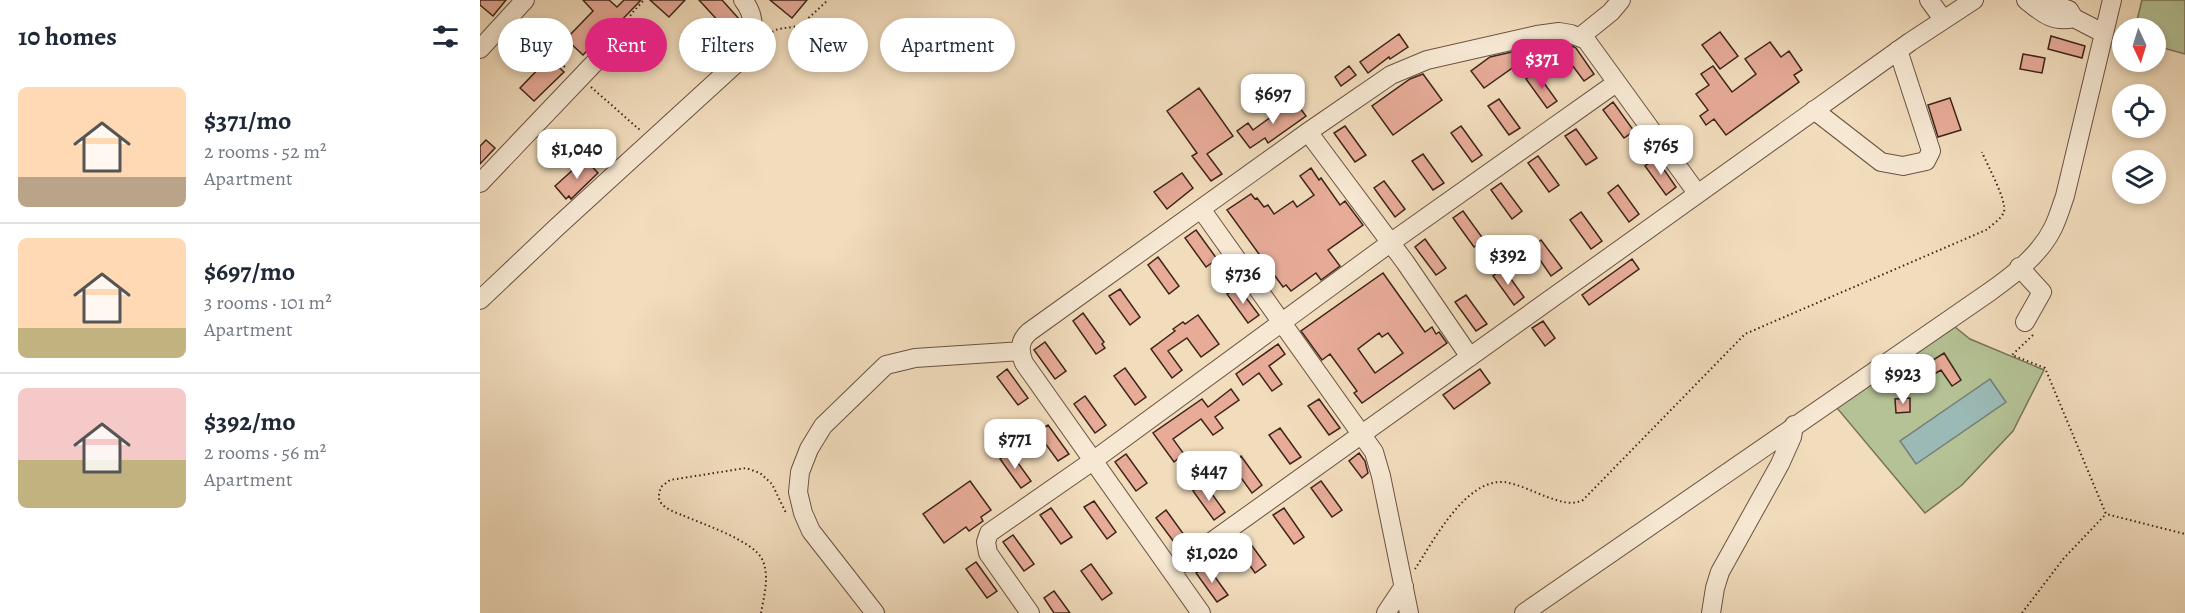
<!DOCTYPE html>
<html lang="en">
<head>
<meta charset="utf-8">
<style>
	:root { --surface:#fff; --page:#f2f2f3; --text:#1f2937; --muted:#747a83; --line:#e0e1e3; --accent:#db2777 }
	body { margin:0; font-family:Alegreya,serif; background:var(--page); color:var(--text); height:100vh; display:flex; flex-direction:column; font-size:22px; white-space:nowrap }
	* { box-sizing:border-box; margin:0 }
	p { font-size:20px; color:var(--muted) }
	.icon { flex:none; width:33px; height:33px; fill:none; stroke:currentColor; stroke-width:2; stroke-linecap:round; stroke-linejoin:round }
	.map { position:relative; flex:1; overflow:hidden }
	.drawer { display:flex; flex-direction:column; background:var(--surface); width:480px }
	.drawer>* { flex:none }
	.banner { position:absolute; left:18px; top:18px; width:570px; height:54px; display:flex; gap:12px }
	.needle { width:39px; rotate:176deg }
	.controls { position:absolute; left:1632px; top:18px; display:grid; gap:12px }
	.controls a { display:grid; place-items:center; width:54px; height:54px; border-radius:50%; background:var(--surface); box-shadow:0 3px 9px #0003; font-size:30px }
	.price { position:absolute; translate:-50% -51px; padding:0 14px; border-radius:12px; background:#fff; color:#222; font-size:20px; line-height:39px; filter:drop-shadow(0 2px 3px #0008) }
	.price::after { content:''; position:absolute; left:50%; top:36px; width:18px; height:14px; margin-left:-9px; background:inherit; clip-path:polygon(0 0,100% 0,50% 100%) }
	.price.active { background:var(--accent); color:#fff }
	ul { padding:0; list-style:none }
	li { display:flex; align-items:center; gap:18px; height:150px; padding:0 18px }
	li+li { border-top:2px solid var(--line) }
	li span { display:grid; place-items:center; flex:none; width:168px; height:120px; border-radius:9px; color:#555 }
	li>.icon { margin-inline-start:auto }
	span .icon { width:72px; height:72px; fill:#fffc; stroke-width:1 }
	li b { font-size:26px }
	h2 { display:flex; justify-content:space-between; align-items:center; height:72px; padding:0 18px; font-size:26px }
	.tag { padding:0 21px; border-radius:27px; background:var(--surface); box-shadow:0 3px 9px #0003; font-size:21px; line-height:54px }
	.tag.active { background:var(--accent); color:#fff }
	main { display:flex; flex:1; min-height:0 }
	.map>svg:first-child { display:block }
	.green { fill:#b4c295; stroke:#797358; stroke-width:1.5 }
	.water { fill:#9bbab6; stroke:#767e78; stroke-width:1.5 }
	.building { fill:#e7ab98; stroke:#3e241a; stroke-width:1.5; fill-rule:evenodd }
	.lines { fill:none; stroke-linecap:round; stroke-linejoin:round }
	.minor-casing { stroke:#6b5242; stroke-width:20 }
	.path { stroke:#3e241a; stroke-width:2; stroke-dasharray:1.5 3; stroke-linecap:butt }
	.minor { stroke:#f6e8d3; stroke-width:18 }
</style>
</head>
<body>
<main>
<section class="drawer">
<h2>10 homes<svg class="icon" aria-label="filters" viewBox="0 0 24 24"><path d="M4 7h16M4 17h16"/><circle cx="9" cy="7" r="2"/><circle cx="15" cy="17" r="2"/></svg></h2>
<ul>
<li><span style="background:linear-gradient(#ffd9b3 75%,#b9a48a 0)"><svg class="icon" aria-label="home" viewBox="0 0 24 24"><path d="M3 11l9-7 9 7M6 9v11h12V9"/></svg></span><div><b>$371/mo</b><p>2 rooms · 52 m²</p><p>Apartment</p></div></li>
<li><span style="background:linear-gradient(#ffd9b3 75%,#c2b280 0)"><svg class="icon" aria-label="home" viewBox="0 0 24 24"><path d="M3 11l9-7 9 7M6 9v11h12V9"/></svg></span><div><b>$697/mo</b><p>3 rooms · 101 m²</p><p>Apartment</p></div></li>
<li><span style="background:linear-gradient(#f6c9c9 60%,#c2b280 0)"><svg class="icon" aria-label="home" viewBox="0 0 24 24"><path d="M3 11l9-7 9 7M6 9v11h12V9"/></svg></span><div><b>$392/mo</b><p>2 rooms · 56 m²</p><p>Apartment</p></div></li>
</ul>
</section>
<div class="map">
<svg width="1705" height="613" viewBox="0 0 1705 613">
	<rect width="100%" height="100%" fill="#f1dcbc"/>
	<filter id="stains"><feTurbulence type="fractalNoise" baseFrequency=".00333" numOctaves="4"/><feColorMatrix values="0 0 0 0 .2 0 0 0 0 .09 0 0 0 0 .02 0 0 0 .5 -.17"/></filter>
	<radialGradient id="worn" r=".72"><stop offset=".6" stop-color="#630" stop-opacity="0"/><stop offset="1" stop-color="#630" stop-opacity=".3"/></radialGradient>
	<path class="green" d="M1662 0H1705V54L1676 46V28H1655Z
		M1475 327 1490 339 1564 370 1533 431 1482 485 1445 513 1357 408Z"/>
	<path class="water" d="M1510 379 1526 402 1436 464 1420 441Z"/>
	<path class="building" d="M0 0H26L13 16 0 5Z
		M103 0H129L137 7 144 0H161L135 27 132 25 103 55 86 39 113 11Z
		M170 0H205L189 17Z
		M219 0H242L260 20 259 40 245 55 228 37 241 24Z
		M290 0H327L312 18Z
		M1240 32 1258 56 1240 69 1222 45Z
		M919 34 928 47 910 59 909 57 888 73 880 62Z
		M1571 36 1605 46 1602 58 1568 49Z
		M1290 42 1301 57 1309 51 1322 70 1314 75 1319 82 1246 135 1234 119 1226 125 1220 116 1228 110 1216 94 1229 85 1221 74 1233 66 1252 92 1276 74 1265 59Z
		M1092 46 1096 48 1114 74 1104 81 1083 53Z
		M1036 51 1039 56 1032 62 1035 66 1004 88 991 71 1010 57Z
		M1543 54 1565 58 1562 73 1540 69Z
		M69 58 84 72 54 101 40 88Z
		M869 66 876 75 861 86 855 77Z
		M1056 72 1077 101 1067 108 1046 79Z
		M943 74 962 100 913 135 892 106 930 79Z
		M719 88 753 136 727 154 742 174 731 181 712 156 717 153 687 111Z
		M1470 98 1481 130 1458 137 1448 105Z
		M1019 99 1040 128 1029 135 1008 106Z
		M814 100 826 116 788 143 785 138 770 148 757 131 768 123 773 130Z
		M1133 102 1154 131 1144 138 1123 110Z
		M865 126 886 155 875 162 854 133Z
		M981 126 1002 155 992 162 971 133Z
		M1096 129 1117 158 1106 165 1085 136Z
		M6 140 15 148 0 164V146Z
		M943 154 964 183 953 190 932 161Z
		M1058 156 1079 185 1069 192 1048 163Z
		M1176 158 1196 187 1186 195 1165 166Z
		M105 159 118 173 91 199 89 196 86 199 75 186Z
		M831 168 839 180 841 178 860 205 865 201 883 225 848 250 860 266 841 280 836 273 811 291 806 285 803 287 747 210 771 194 775 199 777 198 784 207 788 205 794 214 813 201 817 207 834 195 820 176Z
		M702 173 713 188 687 209 674 192Z
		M904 181 925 209 915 217 894 188Z
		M1021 183 1042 211 1032 219 1011 190Z
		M1138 185 1159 214 1149 222 1128 193Z
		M983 211 1004 240 994 247 973 218Z
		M1101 212 1122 241 1111 249 1090 220Z
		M716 230 737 259 726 267 705 238Z
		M945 239 966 268 956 275 935 247Z
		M1061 240 1082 268 1071 276 1051 247Z
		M678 257 699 286 689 294 668 265Z
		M1152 259 1159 269 1109 305 1102 295Z
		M1023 268 1044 297 1034 305 1013 276Z
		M903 273 945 332 952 327 956 334 959 332 967 343 882 403 874 393 877 391 850 354 842 360 821 331ZM899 333 902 337 908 333 923 353 895 373 878 349Z
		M758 287 779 315 768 323 747 294Z
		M640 289 660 317 650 325 629 296Z
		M986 295 1007 324 996 331 975 302Z
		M603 313 624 342 622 344 625 348 616 354 593 321Z
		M718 315 739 344 721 357 707 338 688 351 702 370 692 378 671 349 695 331 693 329 703 322 705 324Z
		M1063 321 1075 338 1065 346 1052 328Z
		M565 342 586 371 575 379 554 350Z
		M798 344 805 354 789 366 802 384 792 391 779 373 763 385 756 374Z
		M1464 353 1481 380 1472 386 1461 370 1446 379 1439 369Z
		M645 368 666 397 655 405 634 376Z
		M527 369 548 398 538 405 517 377Z
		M1000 369 1010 383 974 409 963 395Z
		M751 389 759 400 735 417 743 428 733 435 721 419 693 439 704 454 694 462 673 433 722 399 728 407Z
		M605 396 626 425 615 433 594 404Z
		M1430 398V412L1416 413 1415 399Z
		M839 399 860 428 849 435 828 406Z
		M568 425 589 454 578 461 557 432Z
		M800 428 821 457 810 464 789 435Z
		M530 452 551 481 541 488 520 459Z
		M879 453 885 461 888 473 882 478 869 461Z
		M646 454 667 483 656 491 635 462Z
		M761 456 782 485 772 493 751 464Z
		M490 481 511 510 501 517 503 521 489 531 486 527 464 543 443 514Z
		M841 481 862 510 852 517 831 488Z
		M724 483 745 512 734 520 713 491Z
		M614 501 636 532 627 539 604 507Z
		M571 508 592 537 581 544 560 515Z
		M804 508 824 537 814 544 793 515Z
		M686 510 707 539 697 546 676 518Z
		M533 535 554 564 544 571 523 542Z
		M765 536 786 565 775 573 755 544Z
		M496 562 517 591 507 598 486 569Z
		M611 564 632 593 622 600 601 571Z
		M727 566 748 595 737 602 716 573Z
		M574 591 590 613H574L564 598Z"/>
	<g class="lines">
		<defs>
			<path id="minor" d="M1449 0 1463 19
				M1546 0C1562 13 1573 23 1594 18
				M1558 0 1589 10 1594 18 1623 33
				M1100 37 1131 12 1141 0
				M0 49 45 0
				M1334 110 1401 162 1423 166 1446 161 1451 151 1418 50
				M828 132 925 262 990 357
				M0 183 121 56
				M721 209 894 452 901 476 929 613
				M1539 267 1562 292 1545 322
				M0 300 77 227 262 58C274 40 278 18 263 0
				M692 570 1430 42 1494 0
				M395 613 331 531 323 513 318 492 320 472 329 449 343 426 406 365 435 358 541 351
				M550 613 508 553 506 542 509 533 614 460 910 243 1136 83
				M721 613 544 363C539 351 539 341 549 332L828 132 911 75 947 60 1057 35 1079 32 1091 34 1106 40 1217 193
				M906 613 924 586
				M1044 613 1508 293C1532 276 1560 255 1573 228 1578 218 1581 207 1585 196L1632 0
				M1231 613 1235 588 1240 572 1300 464 1312 437 1314 425"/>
		</defs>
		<use href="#minor" class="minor-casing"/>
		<path class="path" d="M42 25 87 69
			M288 34 298 29 320 26 348 0
			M129 45 153 12 164 0
			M111 87 161 131
			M1553 335 1532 355 1565 368 1626 514 1705 534
			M935 569C953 542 985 479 1024 482 1038 484 1054 492 1067 497 1080 501 1090 506 1103 500L1265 334 1506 230C1512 225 1521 219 1524 212 1527 200 1507 165 1502 152
			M281 613C284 596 290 575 282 559 272 540 222 524 202 515 196 513 186 509 182 504 177 499 179 493 181 487L190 480 266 468 280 473 292 484 306 513
			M1542 613 1584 558 1626 514"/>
		<use href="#minor" class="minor"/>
	</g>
	<rect width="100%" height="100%" filter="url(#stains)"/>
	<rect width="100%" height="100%" fill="url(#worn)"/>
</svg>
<div class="controls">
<a><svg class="needle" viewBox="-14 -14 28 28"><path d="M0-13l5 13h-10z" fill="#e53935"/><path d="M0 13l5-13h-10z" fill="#747a83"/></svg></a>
<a><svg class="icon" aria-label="locate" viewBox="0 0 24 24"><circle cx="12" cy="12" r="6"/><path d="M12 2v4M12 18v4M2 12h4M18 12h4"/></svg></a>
<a><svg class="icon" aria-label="layers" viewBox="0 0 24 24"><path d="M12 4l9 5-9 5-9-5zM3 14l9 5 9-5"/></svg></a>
</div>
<b class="price active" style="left:1062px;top:90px">$371</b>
<b class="price" style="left:793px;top:125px">$697</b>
<b class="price" style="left:1181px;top:176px">$765</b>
<b class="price" style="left:97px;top:180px">$1,040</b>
<b class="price" style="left:1028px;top:286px">$392</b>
<b class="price" style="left:763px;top:305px">$736</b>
<b class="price" style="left:1423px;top:405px">$923</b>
<b class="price" style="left:535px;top:470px">$771</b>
<b class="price" style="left:729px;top:502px">$447</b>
<b class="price" style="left:732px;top:584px">$1,020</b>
<div class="banner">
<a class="tag">Buy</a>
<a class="tag active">Rent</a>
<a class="tag">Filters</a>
<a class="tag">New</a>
<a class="tag">Apartment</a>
</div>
</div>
</main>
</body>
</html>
